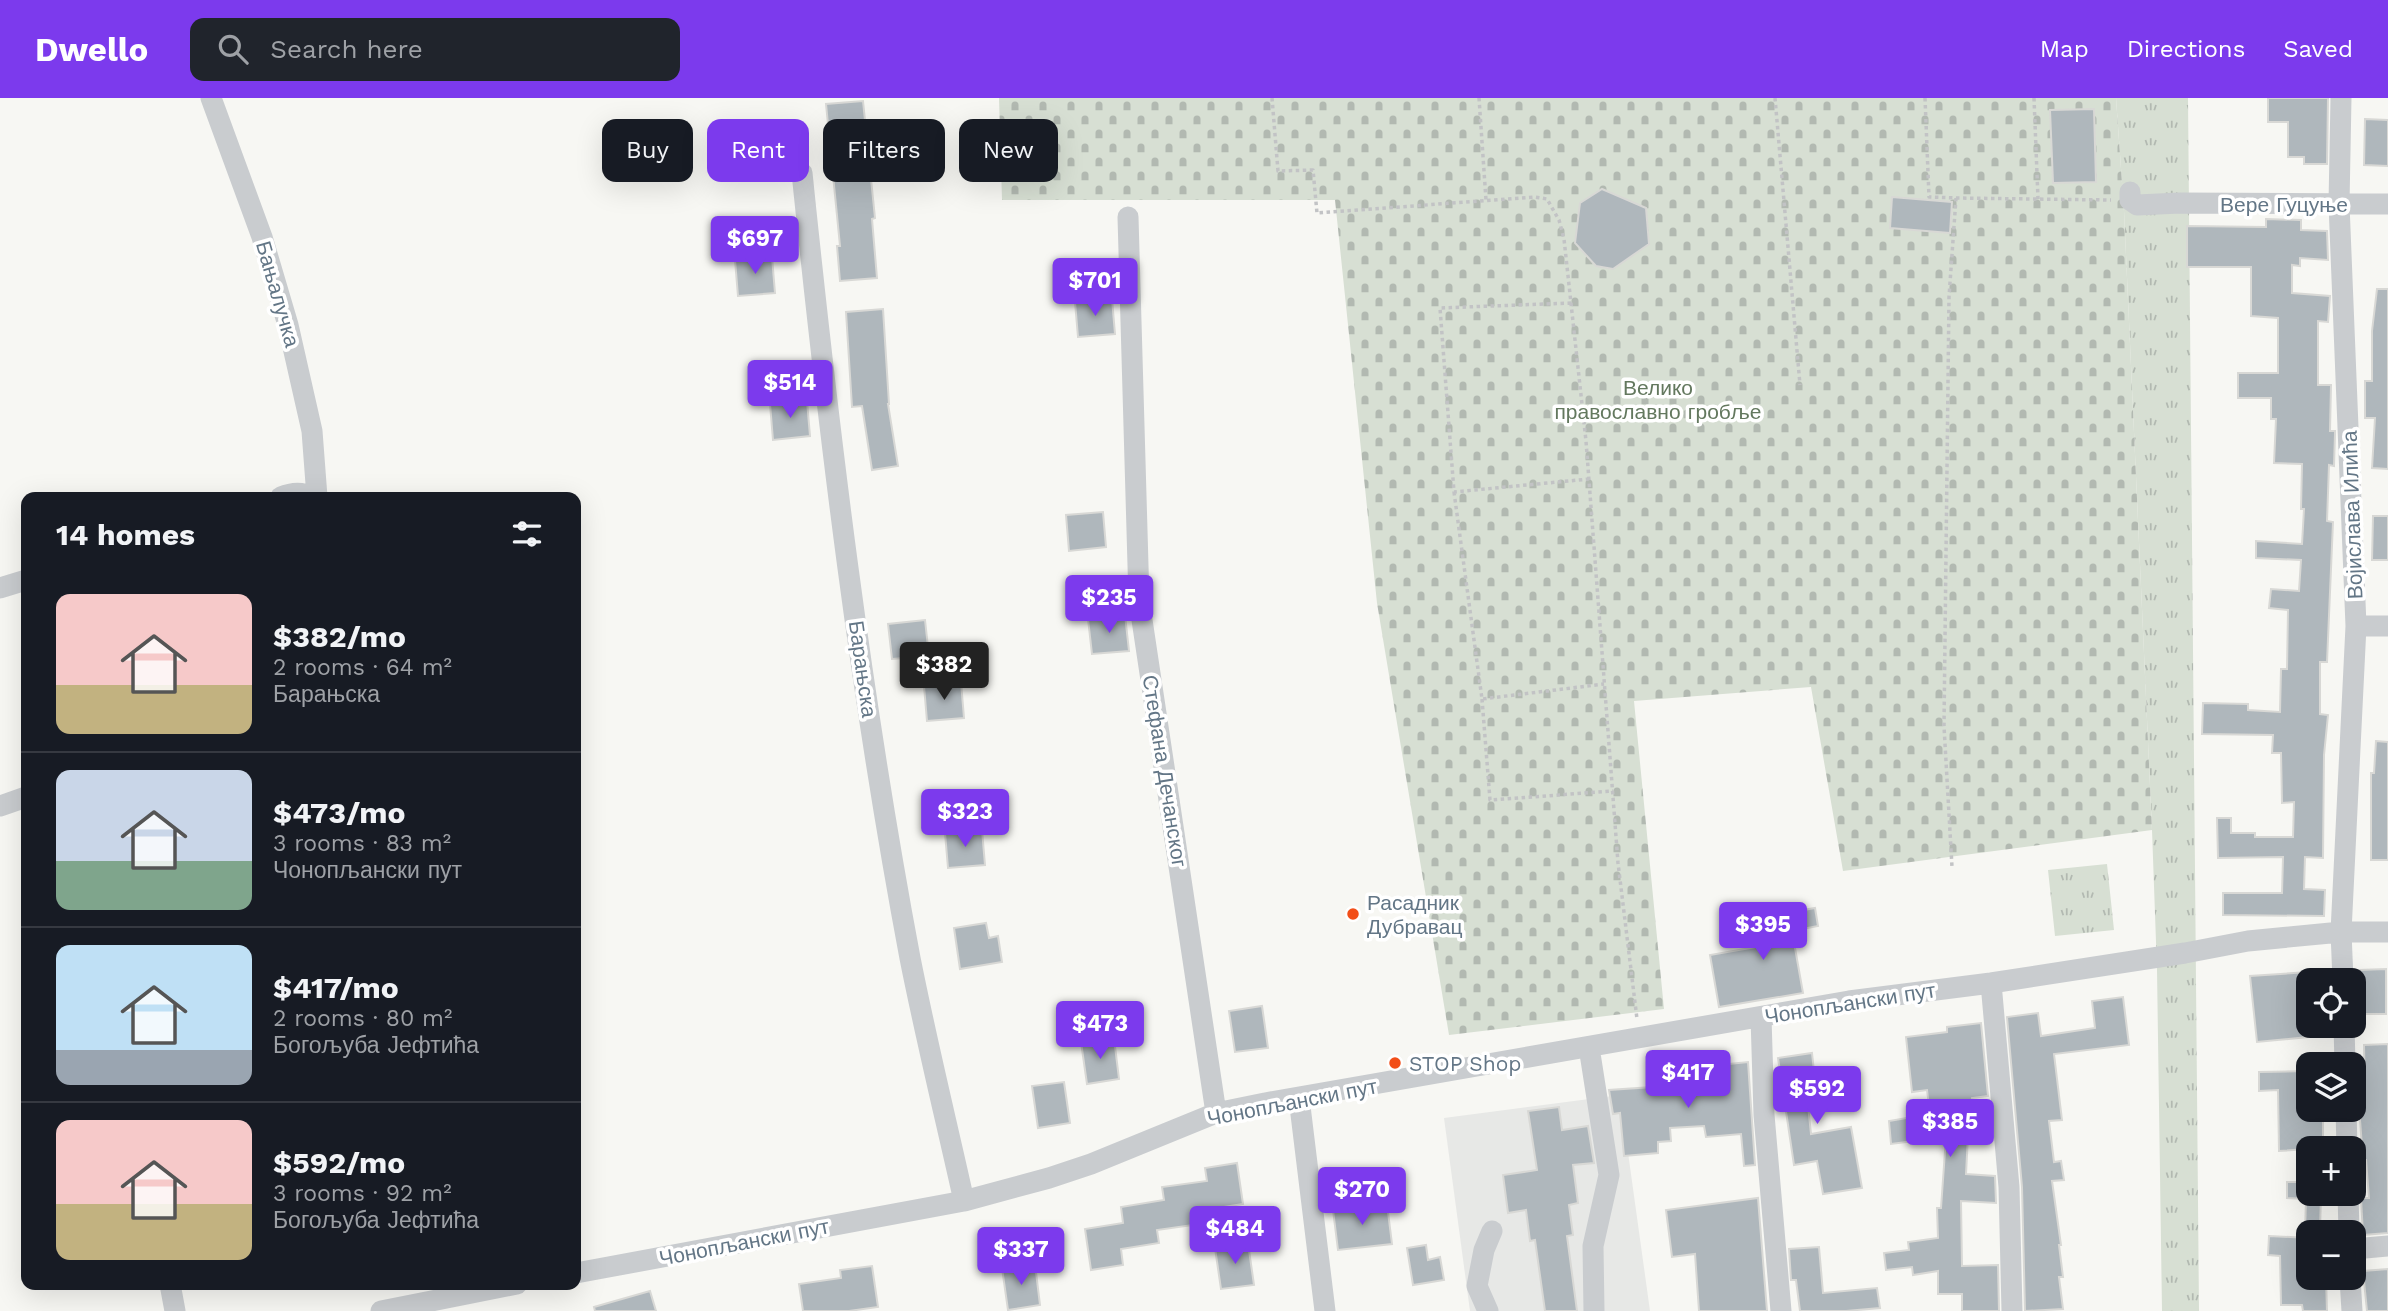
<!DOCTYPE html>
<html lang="en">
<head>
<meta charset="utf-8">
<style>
	:root { --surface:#171b24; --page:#20242c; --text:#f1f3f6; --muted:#9ea1a6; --line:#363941; --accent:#7c3aed }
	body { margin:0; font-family:"Work Sans",sans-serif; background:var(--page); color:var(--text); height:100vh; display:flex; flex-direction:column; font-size:26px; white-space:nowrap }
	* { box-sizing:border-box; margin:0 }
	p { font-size:23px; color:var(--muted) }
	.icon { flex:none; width:38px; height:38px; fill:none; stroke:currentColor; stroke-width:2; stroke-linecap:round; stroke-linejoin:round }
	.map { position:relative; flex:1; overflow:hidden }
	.sheet { position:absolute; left:21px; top:394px; width:560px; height:798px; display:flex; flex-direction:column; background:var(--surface); border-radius:14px; box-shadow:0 7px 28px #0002 }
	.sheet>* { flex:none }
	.top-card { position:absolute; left:602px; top:21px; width:665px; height:63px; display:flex; gap:14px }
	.controls { position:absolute; left:2296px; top:870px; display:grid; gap:14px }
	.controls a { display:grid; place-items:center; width:70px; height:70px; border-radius:14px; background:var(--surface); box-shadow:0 7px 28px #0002; font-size:35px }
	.price { position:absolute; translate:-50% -60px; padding:0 16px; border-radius:7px; background:var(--accent); color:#fff; font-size:23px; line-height:46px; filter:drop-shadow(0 2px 4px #0008) }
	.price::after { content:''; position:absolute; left:50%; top:42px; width:21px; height:16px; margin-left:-10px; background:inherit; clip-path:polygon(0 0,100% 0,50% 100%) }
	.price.current { background:#222; color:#fff }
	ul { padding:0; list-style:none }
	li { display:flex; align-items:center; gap:21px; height:175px; padding:0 35px }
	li+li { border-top:2px solid var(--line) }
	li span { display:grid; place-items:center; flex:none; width:196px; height:140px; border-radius:14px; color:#555 }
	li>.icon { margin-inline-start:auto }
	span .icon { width:84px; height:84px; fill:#fffc; stroke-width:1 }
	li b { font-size:30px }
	h2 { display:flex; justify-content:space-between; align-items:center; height:84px; padding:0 35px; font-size:30px }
	.tag { padding:0 24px; border-radius:14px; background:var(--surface); box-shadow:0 7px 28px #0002; font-size:24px; line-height:63px }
	.tag.current { background:var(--accent); color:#fff }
	header { display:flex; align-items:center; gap:42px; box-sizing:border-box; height:98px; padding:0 35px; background:var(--accent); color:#fff }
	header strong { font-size:33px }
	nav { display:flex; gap:38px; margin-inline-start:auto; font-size:24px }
	.search { width:490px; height:63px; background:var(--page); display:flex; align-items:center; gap:18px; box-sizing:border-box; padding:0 24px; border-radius:14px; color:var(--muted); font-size:26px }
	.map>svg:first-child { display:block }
	.built { fill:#e7e8e6 }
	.grass { fill:url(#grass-tufts) }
	.cemetery { fill:url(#cemetery-stones) }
	.building { fill:#afb7bc; stroke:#d8d8d5; stroke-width:2 }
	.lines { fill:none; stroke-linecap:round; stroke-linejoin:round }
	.path { stroke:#c2c3c5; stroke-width:3.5; stroke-dasharray:3.5 3.5; stroke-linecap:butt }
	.minor { stroke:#c9cccf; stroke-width:21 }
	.poi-dot { fill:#f24e18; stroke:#fff; stroke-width:2.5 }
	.labels { text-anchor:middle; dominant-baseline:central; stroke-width:7; stroke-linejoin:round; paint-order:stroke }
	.street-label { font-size:21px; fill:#637686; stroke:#fff }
	.park-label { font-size:21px; fill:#63785e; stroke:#fff }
	.poi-label { font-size:21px; fill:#637686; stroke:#fff; text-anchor:start }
</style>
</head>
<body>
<header>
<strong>Dwello</strong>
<div class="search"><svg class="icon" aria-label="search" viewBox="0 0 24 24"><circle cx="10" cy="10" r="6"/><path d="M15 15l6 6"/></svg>Search here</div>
<nav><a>Map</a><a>Directions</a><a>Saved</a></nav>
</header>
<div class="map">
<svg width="2388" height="1213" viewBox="0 0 2388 1213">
	<defs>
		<pattern id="grass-tufts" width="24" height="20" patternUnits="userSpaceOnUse" patternTransform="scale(1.75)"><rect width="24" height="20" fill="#d7dfd3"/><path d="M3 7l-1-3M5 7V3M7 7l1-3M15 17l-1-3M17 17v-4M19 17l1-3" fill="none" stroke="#b2b9b1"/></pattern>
		<pattern id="cemetery-stones" width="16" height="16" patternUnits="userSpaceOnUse" patternTransform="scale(1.75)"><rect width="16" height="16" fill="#d7dfd3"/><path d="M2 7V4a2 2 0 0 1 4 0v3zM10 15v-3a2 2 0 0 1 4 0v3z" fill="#b2b9b1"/></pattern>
	</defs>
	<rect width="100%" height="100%" fill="#f7f7f3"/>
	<path class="built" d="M1620 997 1650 1213H1470L1444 1020Z"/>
	<path class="grass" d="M2116 0H2188L2199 1213H2162L2157 872 2152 732 2124 113Z
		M2107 766 2114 832 2055 838 2048 772Z"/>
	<path class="cemetery" d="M999 0H2116L2124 113 2152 732 1843 773 1811 589 1634 603 1664 911 1449 937 1377 505 1335 102H1002Z"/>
	<path class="building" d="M2268 0H2328L2327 66H2304V59H2288V24H2268Z
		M863 3 875 120 872 121 877 180 840 183 837 148H840L826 6Z
		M2094 11 2096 84 2053 85 2050 12Z
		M2365 21 2388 22V68L2364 67Z
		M1602 91 1646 110 1649 146 1613 171 1596 168 1575 145 1580 105Z
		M1892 99 1952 104 1950 135 1890 130Z
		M2266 121 2301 122V132L2327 133 2328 162 2300 160V168L2292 167V195L2330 198 2328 224 2318 223V287H2331L2330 333H2335V336L2334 368 2329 367 2327 423 2333 424 2327 564H2320V616L2328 617 2324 657 2323 760 2305 759 2304 791 2325 792 2324 818 2223 817V795H2282L2283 759 2218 760 2217 720H2231V735H2255V739H2293L2294 704 2282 705 2281 655H2272L2273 637 2202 636 2203 605 2248 606V612L2280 614 2281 571H2287L2288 512 2269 510 2271 491 2299 493 2301 462 2256 460V443L2302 446 2304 411H2301L2302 366 2274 365 2276 321H2271V300H2238V275H2278V220L2251 218V169H2187V128L2266 129Z
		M772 159 775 195 738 198 735 162Z
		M2377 191H2388V371L2372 370 2375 320H2365V283H2372V233Z
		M1112 201 1115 236 1078 239 1075 204Z
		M883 211 889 306H888L898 368 872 372 862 308 852 309 846 214Z
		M807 303 810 338 773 342 770 306Z
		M1103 414 1106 449 1069 453 1066 417Z
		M2373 418H2388V462H2372Z
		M1125 517 1129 553 1092 556 1088 521Z
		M925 522 929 558 892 561 888 526Z
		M961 584 964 620 927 623 924 588Z
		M2376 643 2388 644V762H2371V675H2374Z
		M982 732 985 767 948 770 945 735Z
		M1815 810 1818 828 1792 833 1803 895 1719 909 1710 857 1762 848 1757 820Z
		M986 825 989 840 998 838 1002 864 960 871 954 830Z
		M2386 871V916H2359V872Z
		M2308 874V939L2257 944 2250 878Z
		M2123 899 2129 947 2054 956 2062 1022 2049 1023 2054 1064 2061 1063 2064 1082 2052 1083 2061 1147H2059L2063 1179H2059L2063 1211 2025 1213 2022 1089 2007 919 2038 915 2041 938 2095 930 2092 903Z
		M1262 908 1268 950 1235 954 1229 913Z
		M1981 925 1988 998 1972 1000 1976 1037 1968 1038 1966 1076 1995 1078 1996 1105 1961 1103 1962 1168 1998 1167 1999 1213H1962V1196H1938V1173L1913 1177 1912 1169 1886 1172 1884 1155 1909 1152 1908 1144 1938 1140 1937 1110H1941L1946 1039 1891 1046 1889 1023 1930 1016 1927 992 1912 994 1906 939 1947 934V929Z
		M1114 940 1119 981 1087 986 1081 944Z
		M2388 946V1135L2363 1137 2361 1100H2369L2366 1062H2363L2358 995H2365L2364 947Z
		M1812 955 1815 982 1835 980 1838 1003 1808 1007 1811 1036 1851 1029 1862 1090 1823 1096 1817 1063 1794 1067 1778 960Z
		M1748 964 1755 1067 1744 1068 1741 1036 1706 1039 1704 1028 1670 1030 1671 1043 1658 1044V1055L1624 1058 1620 1015 1613 1016 1609 992 1667 988V984L1700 981 1699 969Z
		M2308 973V1012H2323V1050L2279 1053 2278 992 2259 993V974Z
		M1064 984 1070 1025 1038 1030 1032 988Z
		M1559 1009 1562 1032 1588 1028 1594 1065 1573 1067 1578 1105 1569 1107 1573 1137 1567 1138 1577 1213H1545L1535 1142 1530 1143 1526 1112 1508 1115 1503 1077 1537 1072 1528 1013Z
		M1237 1065 1243 1106 1198 1113 1200 1126 1157 1132 1159 1145 1121 1151 1123 1167 1091 1172 1085 1131 1123 1125 1121 1109 1164 1102 1162 1089 1207 1083 1205 1070Z
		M2287 1084H2308V1096H2321L2320 1134H2305L2306 1101 2287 1100Z
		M1758 1100 1767 1213H1699L1695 1156 1672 1159 1666 1112Z
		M1387 1106 1392 1146 1338 1152 1333 1112Z
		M2269 1138 2308 1140V1180H2326L2327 1213H2303L2302 1207H2281L2280 1158 2268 1157Z
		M1248 1145 1254 1187 1221 1191 1215 1150Z
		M1426 1147 1428 1162 1440 1159 1444 1182 1413 1187 1407 1150Z
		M1819 1149 1823 1195 1877 1190 1880 1210 1846 1213H1800L1796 1182H1791L1789 1151Z
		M1035 1166 1040 1207 1008 1212 1002 1170Z
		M872 1168 878 1209 849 1213H803L799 1186 841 1180 840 1172Z
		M2388 1171V1213H2367L2363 1173Z
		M650 1193 656 1213H595L594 1209Z"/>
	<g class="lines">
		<path class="path" d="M1272 0 1278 73 1313 72 1317 115 1535 99 1547 101 1559 122 1564 141 1586 343 1618 765 1637 921
			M1479 0 1486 102
			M1775 0 1800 287
			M1925 0 1929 99 1956 100 1949 199 1944 628 1952 769
			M2034 0 2038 101
			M1956 100 2111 102
			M1571 205 1440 210 1454 394 1589 381
			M1454 394 1482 601 1604 586
			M1482 601 1490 702 1613 693"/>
		<path class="minor" d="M211 0 262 139 288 227 312 333 317 399
			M2341 0 2339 106 2356 528 2341 834 2343 882
			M802 75C829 337 861 600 910 860 926 941 946 1022 964 1103
			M2130 94V102L2137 107 2180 105 2388 106
			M1128 119 1139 502 1216 1015
			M281 399C293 394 302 394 314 399
			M0 490 26 482
			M2356 528H2388
			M0 708 26 699
			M1991 885 2009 1089 2012 1213
			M1761 919 1764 1017 1781 1213
			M2344 928 2345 966
			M1589 949 1609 1077 1593 1148 1594 1213
			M1299 1000 1325 1213
			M2346 1012 2347 1050
			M2348 1096 2349 1134
			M2354 1151 2388 1148
			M576 1175 964 1103 1049 1080 1091 1066 1216 1015 1265 1005 1849 903 1991 885 2185 855 2248 843 2341 834H2388
			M2350 1180 2352 1213
			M170 1186 175 1213
			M381 1213 517 1186
			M1488 1213 1477 1188 1484 1152 1492 1133"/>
	</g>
	<g class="poi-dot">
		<circle cx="1353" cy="816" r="7"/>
		<circle cx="1395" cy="965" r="7"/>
	</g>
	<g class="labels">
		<g class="street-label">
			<text x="2284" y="106">Вере Гуцуње</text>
			<text transform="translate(278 196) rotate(74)">Бањалучка</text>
			<text transform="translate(2352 417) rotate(-92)">Војислава Илића</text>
			<text transform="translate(863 571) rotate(82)">Барањска</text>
			<text transform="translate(1165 673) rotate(81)">Стефана Дечанског</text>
			<text transform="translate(1850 905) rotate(-9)">Чонопљански пут</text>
			<text transform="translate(1292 1004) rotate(-11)">Чонопљански пут</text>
			<text transform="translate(744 1144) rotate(-11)">Чонопљански пут</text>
		</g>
		<g class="park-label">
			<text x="1658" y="289">Велико<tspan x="1658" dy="24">православно гробље</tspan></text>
		</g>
		<g class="poi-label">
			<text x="1367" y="804">Расадник<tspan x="1367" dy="24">Дубравац</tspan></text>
			<text x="1409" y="965">STOP Shop</text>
		</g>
	</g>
</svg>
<div class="controls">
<a><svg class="icon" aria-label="locate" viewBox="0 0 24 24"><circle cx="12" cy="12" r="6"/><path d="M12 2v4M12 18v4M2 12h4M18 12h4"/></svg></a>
<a><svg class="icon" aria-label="layers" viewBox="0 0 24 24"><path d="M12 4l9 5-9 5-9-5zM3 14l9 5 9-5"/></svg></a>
<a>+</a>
<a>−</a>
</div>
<b class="price" style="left:755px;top:178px">$697</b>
<b class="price" style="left:1095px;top:220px">$701</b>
<b class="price" style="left:790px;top:322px">$514</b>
<b class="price" style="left:1109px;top:537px">$235</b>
<b class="price current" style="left:944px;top:604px">$382</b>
<b class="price" style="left:965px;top:751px">$323</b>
<b class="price" style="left:1763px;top:864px">$395</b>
<b class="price" style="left:1100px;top:963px">$473</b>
<b class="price" style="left:1688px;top:1012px">$417</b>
<b class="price" style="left:1817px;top:1028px">$592</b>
<b class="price" style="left:1950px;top:1061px">$385</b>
<b class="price" style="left:1362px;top:1129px">$270</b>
<b class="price" style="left:1235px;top:1168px">$484</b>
<b class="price" style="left:1021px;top:1189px">$337</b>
<div class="top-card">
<a class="tag">Buy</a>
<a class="tag current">Rent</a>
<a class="tag">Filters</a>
<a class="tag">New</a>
</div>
<section class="sheet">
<h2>14 homes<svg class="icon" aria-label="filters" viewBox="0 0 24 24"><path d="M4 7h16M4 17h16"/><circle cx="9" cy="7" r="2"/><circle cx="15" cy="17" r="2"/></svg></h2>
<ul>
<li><span style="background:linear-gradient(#f6c9c9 65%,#c2b280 0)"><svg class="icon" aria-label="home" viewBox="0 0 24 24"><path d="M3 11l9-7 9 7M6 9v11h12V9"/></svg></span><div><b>$382/mo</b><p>2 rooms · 64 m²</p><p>Барањска</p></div></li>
<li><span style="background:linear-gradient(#c9d6e8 65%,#7fa58c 0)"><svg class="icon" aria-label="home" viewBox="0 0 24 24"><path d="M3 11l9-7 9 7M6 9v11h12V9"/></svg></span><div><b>$473/mo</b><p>3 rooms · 83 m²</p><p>Чонопљански пут</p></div></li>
<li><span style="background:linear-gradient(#bfe0f5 75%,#9aa5b1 0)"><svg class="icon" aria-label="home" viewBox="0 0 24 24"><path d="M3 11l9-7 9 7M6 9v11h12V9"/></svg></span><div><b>$417/mo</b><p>2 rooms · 80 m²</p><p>Богољуба Јефтића</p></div></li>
<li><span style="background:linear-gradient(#f6c9c9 60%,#c2b280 0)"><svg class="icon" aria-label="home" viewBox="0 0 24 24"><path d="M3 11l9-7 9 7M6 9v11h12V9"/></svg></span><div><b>$592/mo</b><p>3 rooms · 92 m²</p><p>Богољуба Јефтића</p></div></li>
</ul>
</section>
</div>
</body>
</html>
